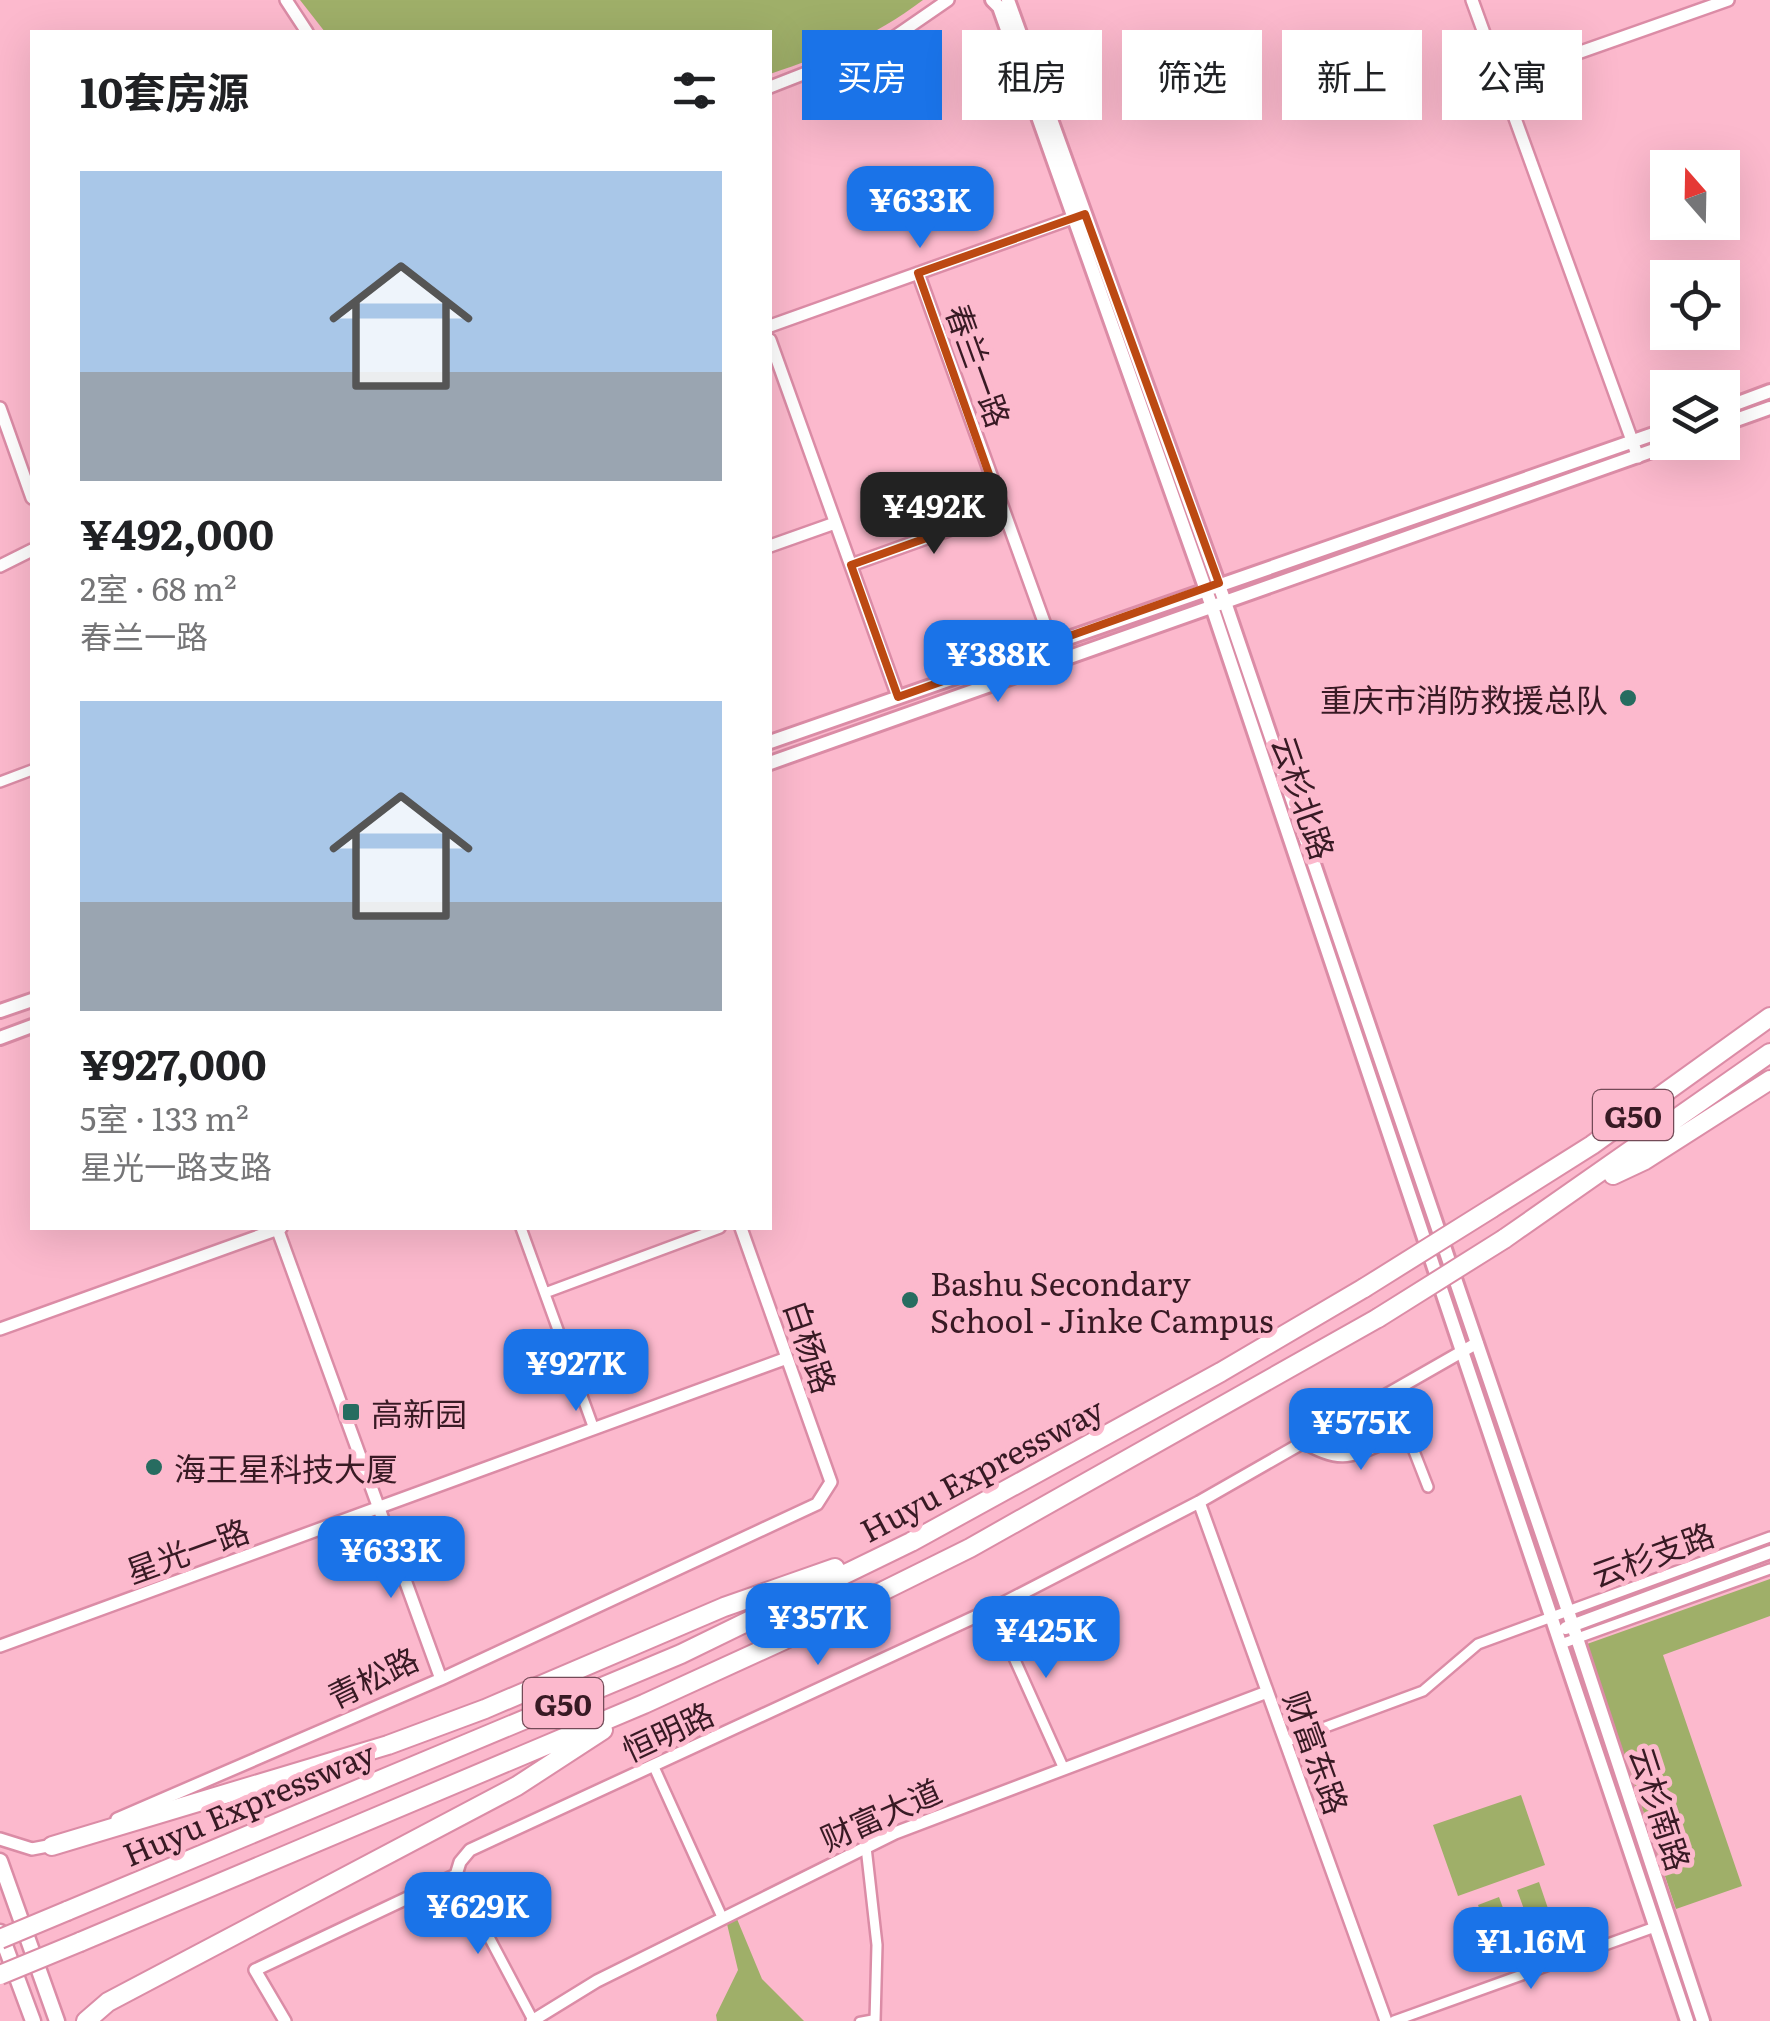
<!DOCTYPE html>
<html lang="zh">
<head>
<meta charset="utf-8">
<style>
	:root { --surface:#fff; --page:#f2f2f2; --text:#202124; --muted:#757577; --accent:#1a73e8 }
	body { margin:0; font-family:Literata,"Noto Sans SC",serif; background:var(--page); color:var(--text); height:100vh; display:flex; flex-direction:column; font-size:38px; white-space:nowrap }
	* { box-sizing:border-box; margin:0 }
	p { font-size:32px; color:var(--muted) }
	.icon { flex:none; width:55px; height:55px; fill:none; stroke:currentColor; stroke-width:2; stroke-linecap:round; stroke-linejoin:round }
	.map { position:relative; flex:1; overflow:hidden }
	.side { position:absolute; left:30px; top:30px; width:742px; height:1200px; display:flex; flex-direction:column; background:var(--surface); border-radius:0px; box-shadow:0 10px 40px #0002 }
	.side>* { flex:none }
	.hud { position:absolute; left:802px; top:30px; width:818px; height:90px; display:flex; gap:20px }
	.needle { width:65px; rotate:340deg }
	.tools { position:absolute; left:1650px; top:150px; display:grid; gap:20px }
	.tools a { display:grid; place-items:center; width:90px; height:90px; border-radius:0px; background:var(--surface); box-shadow:0 10px 40px #0002; font-size:50px }
	.price { position:absolute; translate:-50% -85px; padding:0 22px; border-radius:20px; background:var(--accent); color:#fff; font-size:32px; line-height:65px; filter:drop-shadow(0 2px 5px #0008) }
	.price::after { content:''; position:absolute; left:50%; top:60px; width:30px; height:22px; margin-left:-15px; background:inherit; clip-path:polygon(0 0,100% 0,50% 100%) }
	.price.selected { background:#222; color:#fff }
	ul { padding:0; list-style:none }
	li { display:grid; align-content:center; gap:20px; height:530px; padding:0 50px }
	li span { display:grid; place-items:center; height:310px; border-radius:0px; color:#555 }
	li>.icon { margin-inline-start:auto }
	span .icon { width:180px; height:180px; fill:#fffc; stroke-width:1 }
	li b { font-size:42px }
	h2 { display:flex; justify-content:space-between; align-items:center; height:120px; padding:0 50px; font-size:42px }
	.pill { padding:0 35px; border-radius:0px; background:var(--surface); box-shadow:0 10px 40px #0002; font-size:35px; line-height:90px }
	.pill.selected { background:var(--accent); color:#fff }
	.map>svg:first-child { display:block }
	.green { fill:#9faf69 }
	.lines { fill:none; stroke-linecap:round; stroke-linejoin:round }
	.pedestrian-casing { stroke:#db8ca6; stroke-width:11 }
	.minor-casing { stroke:#db8ca6; stroke-width:14 }
	.tertiary-casing { stroke:#db8ca6; stroke-width:16 }
	.secondary-casing { stroke:#db8ca6; stroke-width:18 }
	.primary-casing { stroke:#db8ca6; stroke-width:19 }
	.motorway-casing { stroke:#db8ca6; stroke-width:22 }
	.pedestrian { stroke:#fff; stroke-width:6 }
	.minor { stroke:#fff; stroke-width:9 }
	.tertiary { stroke:#fff; stroke-width:11 }
	.secondary { stroke:#fff; stroke-width:12 }
	.primary { stroke:#fff; stroke-width:14 }
	.motorway { stroke:#fff; stroke-width:18 }
	.motorway-bridge-casing { stroke:#db8ca6; stroke-width:22; stroke-linecap:butt }
	.motorway-bridge { stroke:#fff; stroke-width:18 }
	.marked { fill:none; stroke:#bc4912; stroke-width:8; stroke-linejoin:round }
	.poi-dot { fill:#276c60; stroke:#fcb9cd; stroke-width:4 }
	.labels { text-anchor:middle; dominant-baseline:central; stroke-width:10; stroke-linejoin:round; paint-order:stroke }
	.shield { fill:#fcb9cd; stroke:#734a57; stroke-width:2.5 }
	.shield-label { font-size:30px; font-weight:bold; fill:#381a24 }
	.street-label { font-size:32px; fill:#381a24; stroke:#fcb9cd }
	.poi-label { font-size:32px; fill:#381a24; stroke:#fcb9cd; text-anchor:start }
</style>
</head>
<body>
<div class="map">
<svg width="1770" height="2021" viewBox="0 0 1770 2021">
	<rect width="100%" height="100%" fill="#fcb9cd"/>
	<path class="green" d="M300 0H923C873 38 828 54 770 74V32H325Z
		M1770 1579V1616L1663 1655 1742 1886 1676 1909 1587 1644Z
		M1521 1795 1545 1865 1458 1896 1433 1825Z
		M1539 1882 1557 1935 1536 1942 1517 1890Z
		M1499 1897 1518 1949 1497 1957 1478 1905Z
		M737 1919 762 1979 804 2021H717L716 2015 738 1970 727 1924Z"/>
	<g class="lines">
		<defs>
			<path id="pedestrian" d="M859 2021 875 2018"/>
			<path id="minor" d="M0 782 32 770
				M521 1228 594 1429
				M545 1293 720 1228
				M1302 1442C1343 1468 1355 1455 1396 1439L1412 1446 1428 1487
				M992 1609 1064 1769
				M1561 1644 1770 1569
				M1285 1742 1423 1691 1478 1644 1770 1537
				M654 1767 722 1917
				M866 1847 877 1945 875 2021
				M456 1875 533 2020
				M1394 2021 1655 1927"/>
			<path id="tertiary" d="M286 0 307 32
				M1472 0 1638 457
				M1501 80 1728 0
				M770 87 890 40 948 0
				M918 273 1052 644
				M770 326 1081 215
				M770 340 898 697
				M0 408 32 498
				M770 546 835 523
				M851 565 1002 511
				M0 566 32 550
				M277 1228 441 1679
				M0 1329 281 1228
				M1199 1502 1386 2021
				M0 1646 787 1358
				M117 1819 441 1679 817 1504 831 1482 741 1228
				M0 1839 32 1849 58 1844
				M285 2021 255 1970 456 1875 460 1862 470 1850 992 1609 1199 1502 1477 1343
				M532 2021 597 1981 895 1833 1267 1692"/>
			<path id="secondary" d="M992 0 999 7 1212 607 1687 2021
				M1008 0 1225 602 1568 1611 1703 2021
				M1722 409 1770 391
				M1722 425 1770 408
				M770 742 1668 429
				M770 763 1677 442
				M0 1011 32 1000
				M0 1038 32 1026
				M1566 1628 1770 1552"/>
			<path id="primary" d="M0 1861 57 2021
				M0 1932 33 2021"/>
			<path id="motorway" d="M1613 1175 1645 1160 1770 1080
				M1492 1208 1592 1145 1770 1017
				M1504 1239 1770 1053
				M52 1846 388 1745 485 1709 724 1607 835 1568
				M67 1911 681 1654 911 1542 1221 1372 1364 1288
				M80 1942 644 1704 784 1640 970 1548 1378 1318
				M86 2021 108 2002 517 1786 603 1730"/>
		</defs>
		<use href="#pedestrian" class="pedestrian-casing"/>
		<use href="#minor" class="minor-casing"/>
		<use href="#tertiary" class="tertiary-casing"/>
		<use href="#secondary" class="secondary-casing"/>
		<use href="#primary" class="primary-casing"/>
		<use href="#motorway" class="motorway-casing"/>
		<use href="#pedestrian" class="pedestrian"/>
		<use href="#minor" class="minor"/>
		<use href="#tertiary" class="tertiary"/>
		<use href="#secondary" class="secondary"/>
		<use href="#primary" class="primary"/>
		<use href="#motorway" class="motorway"/>
		<defs>
			<path id="motorway-bridge" d="M1364 1288 1492 1208
				M1378 1318 1504 1239
				M0 1939 67 1911
				M0 1975 80 1942"/>
		</defs>
		<use href="#motorway-bridge" class="motorway-bridge-casing"/>
		<use href="#motorway-bridge" class="motorway-bridge"/>
	</g>
	<path class="marked" d="M1085 214 1219 583 898 697 851 565 1002 511 918 273Z"/>
	<g class="poi-dot">
		<circle cx="1628" cy="698" r="10"/>
		<circle cx="910" cy="1300" r="10"/>
		<rect x="341" y="1402" width="20" height="20" rx="5"/>
		<circle cx="154" cy="1467" r="10"/>
	</g>
	<g class="labels">
		<g class="shield">
			<rect x="1593" y="1090" width="80" height="50" rx="8"/>
			<rect x="523" y="1678" width="80" height="50" rx="8"/>
		</g>
		<g class="shield-label">
			<text x="1633" y="1115">G50</text>
			<text x="563" y="1703">G50</text>
		</g>
		<g class="street-label">
			<text transform="translate(980 365) rotate(70)">春兰一路</text>
			<text transform="translate(1305 797) rotate(71)">云杉北路</text>
			<text transform="translate(812 1346) rotate(71)">白杨路</text>
			<text transform="translate(981 1468) rotate(-28)">Huyu Expressway</text>
			<text transform="translate(187 1549) rotate(-20)">星光一路</text>
			<text transform="translate(1652 1553) rotate(-20)">云杉支路</text>
			<text transform="translate(372 1676) rotate(-26)">青松路</text>
			<text transform="translate(667 1730) rotate(-25)">恒明路</text>
			<text transform="translate(1318 1752) rotate(70)">财富东路</text>
			<text transform="translate(248 1802) rotate(-23)">Huyu Expressway</text>
			<text transform="translate(1662 1808) rotate(72)">云杉南路</text>
			<text transform="translate(880 1813) rotate(-24)">财富大道</text>
		</g>
		<g class="poi-label">
			<text x="1608" y="698" text-anchor="end">重庆市消防救援总队</text>
			<text x="930" y="1282">Bashu Secondary<tspan x="930" dy="37">School - Jinke Campus</tspan></text>
			<text x="371" y="1412">高新园</text>
			<text x="174" y="1467">海王星科技大厦</text>
		</g>
	</g>
</svg>
<div class="tools">
<a><svg class="needle" viewBox="-14 -14 28 28"><path d="M0-13l5 13h-10z" fill="#e53935"/><path d="M0 13l5-13h-10z" fill="#757577"/></svg></a>
<a><svg class="icon" aria-label="locate" viewBox="0 0 24 24"><circle cx="12" cy="12" r="6"/><path d="M12 2v4M12 18v4M2 12h4M18 12h4"/></svg></a>
<a><svg class="icon" aria-label="layers" viewBox="0 0 24 24"><path d="M12 4l9 5-9 5-9-5zM3 14l9 5 9-5"/></svg></a>
</div>
<b class="price" style="left:920px;top:251px">¥633K</b>
<b class="price selected" style="left:934px;top:557px">¥492K</b>
<b class="price" style="left:998px;top:705px">¥388K</b>
<b class="price" style="left:576px;top:1414px">¥927K</b>
<b class="price" style="left:1361px;top:1473px">¥575K</b>
<b class="price" style="left:391px;top:1601px">¥633K</b>
<b class="price" style="left:818px;top:1668px">¥357K</b>
<b class="price" style="left:1046px;top:1681px">¥425K</b>
<b class="price" style="left:478px;top:1957px">¥629K</b>
<b class="price" style="left:1531px;top:1992px">¥1.16M</b>
<div class="hud">
<a class="pill selected">买房</a>
<a class="pill">租房</a>
<a class="pill">筛选</a>
<a class="pill">新上</a>
<a class="pill">公寓</a>
</div>
<section class="side">
<h2>10套房源<svg class="icon" aria-label="filters" viewBox="0 0 24 24"><path d="M4 7h16M4 17h16"/><circle cx="9" cy="7" r="2"/><circle cx="15" cy="17" r="2"/></svg></h2>
<ul>
<li><span style="background:linear-gradient(#a9c7e8 65%,#9aa5b1 0)"><svg class="icon" aria-label="home" viewBox="0 0 24 24"><path d="M3 11l9-7 9 7M6 9v11h12V9"/></svg></span><div><b>¥492,000</b><p>2室 · 68 m²</p><p>春兰一路</p></div></li>
<li><span style="background:linear-gradient(#a9c7e8 65%,#9aa5b1 0)"><svg class="icon" aria-label="home" viewBox="0 0 24 24"><path d="M3 11l9-7 9 7M6 9v11h12V9"/></svg></span><div><b>¥927,000</b><p>5室 · 133 m²</p><p>星光一路支路</p></div></li>
</ul>
</section>
</div>
</body>
</html>
